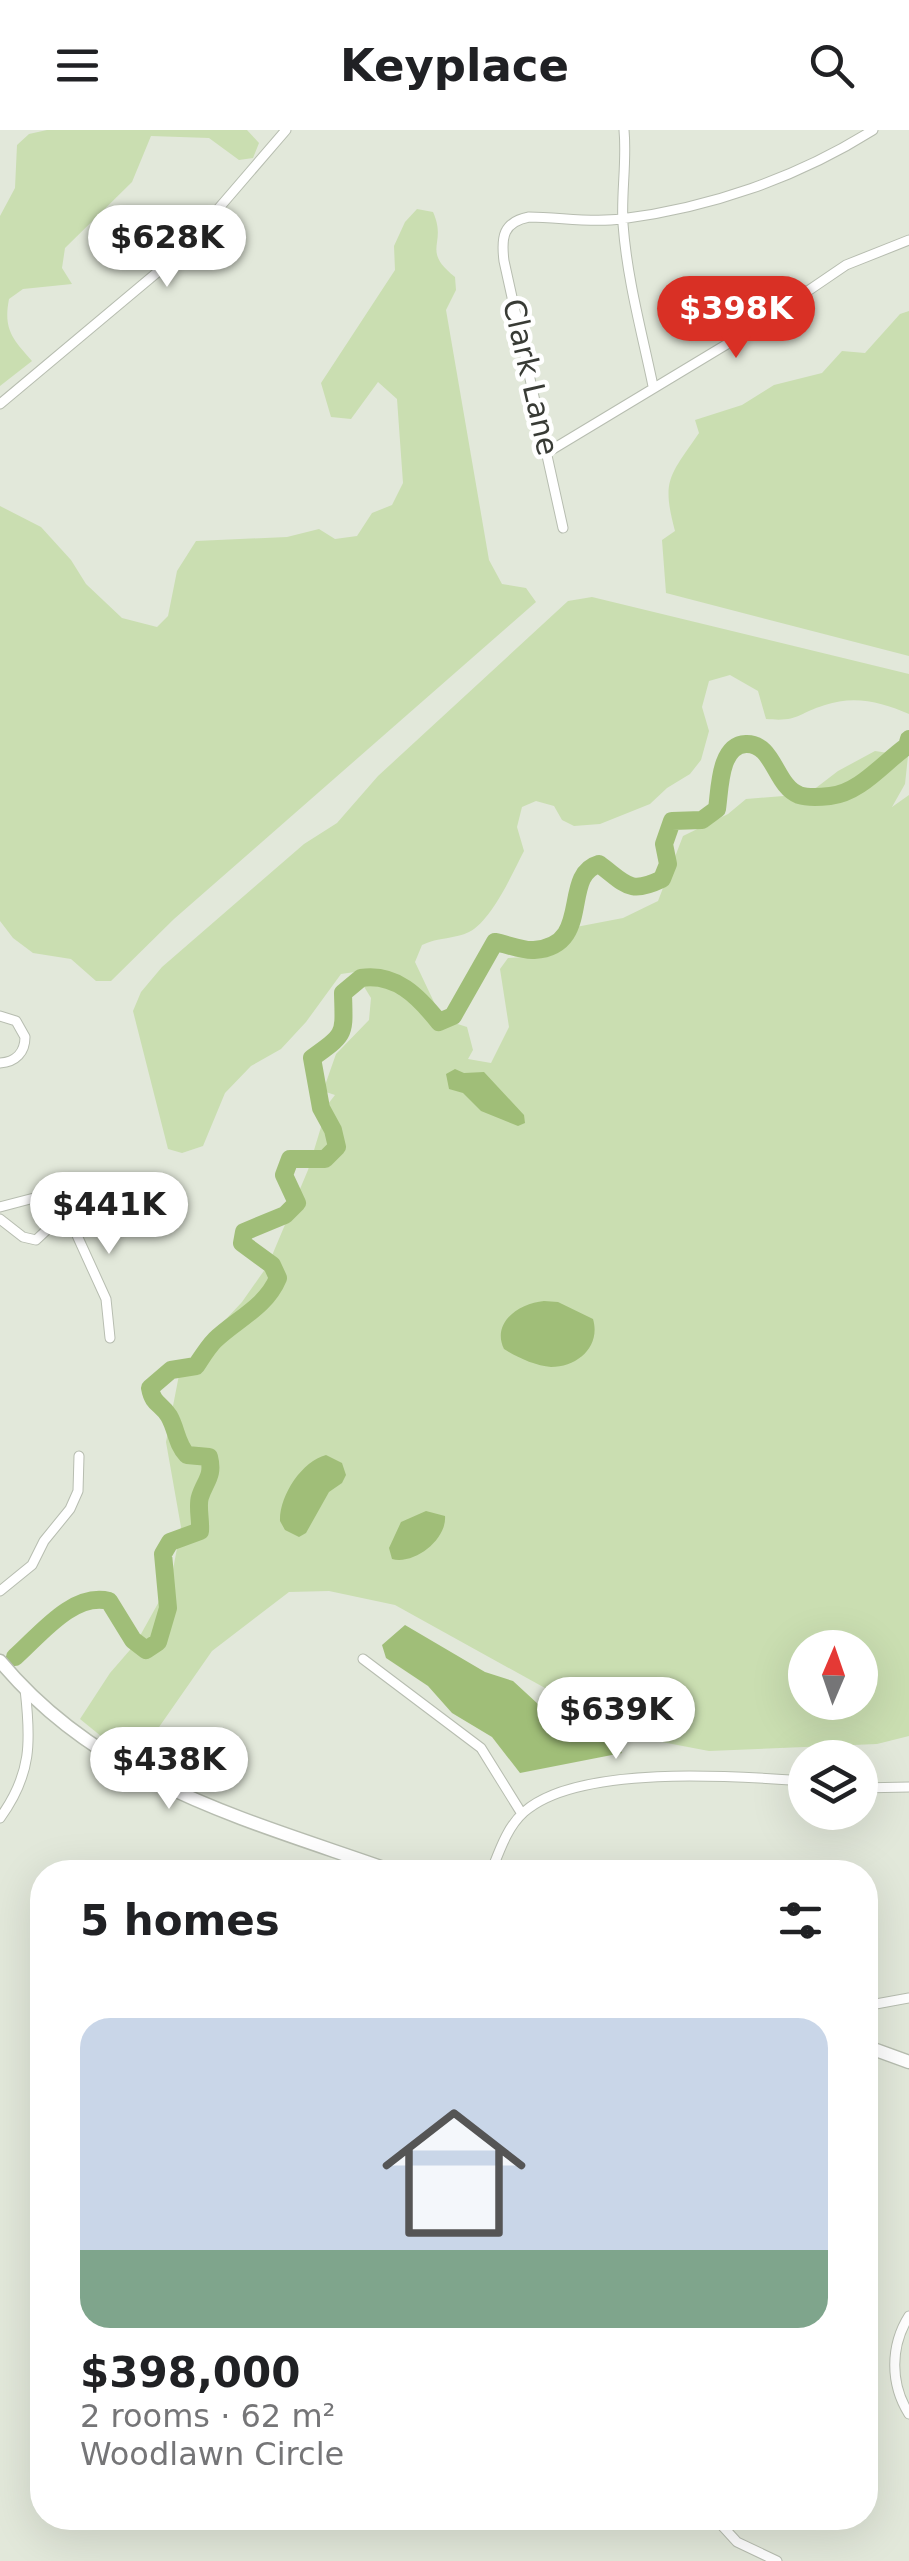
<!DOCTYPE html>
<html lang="en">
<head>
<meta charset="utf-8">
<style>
	:root { --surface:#fff; --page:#f6f6f6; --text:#202124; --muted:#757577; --accent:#d93025 }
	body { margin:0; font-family:"DejaVu Sans",sans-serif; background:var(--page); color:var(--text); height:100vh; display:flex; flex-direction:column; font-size:38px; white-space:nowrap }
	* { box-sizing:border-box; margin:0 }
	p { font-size:32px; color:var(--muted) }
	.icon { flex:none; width:55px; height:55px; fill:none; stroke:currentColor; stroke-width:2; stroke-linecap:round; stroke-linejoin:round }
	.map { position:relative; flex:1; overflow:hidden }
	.side { position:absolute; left:30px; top:1730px; width:848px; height:670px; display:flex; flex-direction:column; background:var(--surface); border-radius:40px; box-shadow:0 10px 40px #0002 }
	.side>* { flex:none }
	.needle { width:65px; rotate:2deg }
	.controls { position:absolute; left:788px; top:1500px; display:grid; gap:20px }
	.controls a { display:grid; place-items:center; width:90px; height:90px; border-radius:50%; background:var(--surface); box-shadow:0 10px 40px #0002; font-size:50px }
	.price { position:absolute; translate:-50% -85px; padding:0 22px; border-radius:35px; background:#fff; color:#222; font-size:32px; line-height:65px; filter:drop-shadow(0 2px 5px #0008) }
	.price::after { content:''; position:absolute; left:50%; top:60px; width:30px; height:22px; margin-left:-15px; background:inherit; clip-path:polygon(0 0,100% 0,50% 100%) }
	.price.active { background:var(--accent); color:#fff }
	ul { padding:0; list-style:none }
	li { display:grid; align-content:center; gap:20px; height:530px; padding:0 50px }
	li span { display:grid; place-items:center; height:310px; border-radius:30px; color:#555 }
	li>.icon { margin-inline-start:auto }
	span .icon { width:180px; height:180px; fill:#fffc; stroke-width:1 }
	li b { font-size:42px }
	h2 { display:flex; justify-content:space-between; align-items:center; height:120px; padding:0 50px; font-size:42px }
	header { display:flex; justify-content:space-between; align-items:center; height:130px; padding:0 50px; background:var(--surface); font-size:45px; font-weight:700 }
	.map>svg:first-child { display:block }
	.green { fill:#cadeb1; fill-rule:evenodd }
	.water { fill:#a0be78 }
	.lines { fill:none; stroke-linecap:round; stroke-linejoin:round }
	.river { stroke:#a0be78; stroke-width:18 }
	.street-casing { stroke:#b7bdb0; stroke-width:11 }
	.secondary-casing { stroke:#b7bdb0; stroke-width:15 }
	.street { stroke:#fff; stroke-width:9 }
	.secondary { stroke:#fff; stroke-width:12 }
	.labels { text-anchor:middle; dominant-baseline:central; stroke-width:9; stroke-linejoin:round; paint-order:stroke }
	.street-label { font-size:30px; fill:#383b35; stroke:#fff }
</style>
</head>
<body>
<header><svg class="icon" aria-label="menu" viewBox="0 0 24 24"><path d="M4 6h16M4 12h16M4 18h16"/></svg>Keyplace<svg class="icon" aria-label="search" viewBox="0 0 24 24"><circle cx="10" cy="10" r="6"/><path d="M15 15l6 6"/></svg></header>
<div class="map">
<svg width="909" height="2431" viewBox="0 0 909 2431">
	<rect width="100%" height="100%" fill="#e2e8da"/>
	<path class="green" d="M47 0H247L259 13 253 28 239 30 209 8 151 6 132 52 65 118 62 138 72 154 23 159 9 169C3 200 13 209 32 231L0 256V86L15 58 17 15 29 4Z
		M417 79 433 82C448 115 420 119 455 147L456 160 446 180 489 430 502 454 526 458 536 472 174 789 111 851H96L71 829 33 823 13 808 0 791V376L41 397 71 430 86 454 122 488 157 497 168 486 177 441 196 411 287 407 319 399 335 409 357 406 372 383 392 375 403 353 397 269 378 252 351 289 331 287 321 253 395 140 394 116 405 92Z
		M909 181V526L666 463 662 410 675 401C661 349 670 346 699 303L695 290 742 275 774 255 822 243 842 221 865 223 900 184Z
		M592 467 909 544V584C882 572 854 565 825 575 796 584 799 592 766 589L758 561 730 545 709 551 702 577 709 601 701 630 690 644 667 658 650 674 600 694 574 696 562 690 554 676 536 671 522 677 517 697 524 721C512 744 492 790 469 802 456 809 438 807 422 815L415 832 442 889 467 897 473 920 468 929 491 933 509 897 500 839 508 828 542 826 576 797 623 788 658 771 683 706 728 684 746 669 808 664 838 641 875 621 908 626 905 654 892 677 909 665V1606L877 1614 709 1621 646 1609 545 1558 395 1475 329 1461 289 1462 212 1521 134 1633 80 1589 110 1543 136 1513 171 1450 181 1397 166 1312 179 1245 200 1217 242 1172 268 1135 308 1040 328 974 335 965 323 961 336 924 369 890 371 868 355 842 341 844 306 892 281 919 251 936 225 963 203 1016 182 1023 168 1019 133 881 141 862 162 837 304 714 337 693 378 646 568 471ZM805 1518H860V1572H805Z"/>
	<path class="water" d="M455 939 464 943 484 942 524 985 525 993 518 996 481 981 463 963 449 959 446 944Z
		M544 1171 558 1172 593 1189C601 1216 578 1237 551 1237 536 1236 516 1227 504 1219 491 1192 520 1173 544 1171Z
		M326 1325 342 1333 346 1345 342 1353 329 1362 306 1403 299 1407 285 1400 280 1391C279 1366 302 1331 326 1325Z
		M426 1381 445 1386C447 1409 415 1435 392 1429L389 1418 401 1392Z
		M405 1495 485 1542 513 1551 538 1574 572 1587 619 1617 622 1623 520 1643 492 1607 452 1583 428 1556 386 1528 382 1515Z"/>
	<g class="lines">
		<path class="river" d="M15 1527C40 1505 73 1462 109 1471L133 1510 146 1520 158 1512 168 1478 163 1424 170 1412 200 1401C201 1391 197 1376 200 1367 205 1351 214 1346 209 1327L187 1325C176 1313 177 1300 169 1286 161 1273 153 1275 150 1258L171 1240 196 1236C202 1227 208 1217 215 1210 237 1189 266 1177 278 1148L272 1135 242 1113 244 1102 285 1085 297 1073 284 1045 290 1029H325L337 1017 333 1000 321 978 312 928C347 903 344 905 343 863L361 848C396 843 418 866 439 892L453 886 495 812C507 814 522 821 534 820 594 816 560 745 599 734 626 754 629 765 662 749L668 734 664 714 672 691 702 690 717 679C720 660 719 615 746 614 774 613 775 656 799 665 808 668 821 667 830 666 860 663 883 633 907 616L909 609"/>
		<defs>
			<path id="street" d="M624 0C627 32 621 63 623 94 627 149 642 203 653 256
				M0 274 166 135 200 100 286 0
				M548 322 752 199 846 135 909 110
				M563 398 504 131C501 107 503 92 529 87 559 87 590 93 621 89 709 78 797 48 873 0
				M0 886 16 891 25 907C25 922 16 932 0 933
				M0 1077 34 1068 63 1083 75 1101 106 1169 110 1208
				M0 1089 23 1107 36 1110 52 1095 51 1078
				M0 1461 32 1435 44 1411 70 1379 78 1361 79 1326
				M363 1529 481 1618 522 1684
				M860 1658 909 1657
				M0 1688C32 1644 31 1611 25 1559
				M491 1742C499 1722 507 1697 524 1682 578 1634 736 1646 805 1651
				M865 1876 909 1868
				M909 2186C890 2216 890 2254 909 2284
				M715 2388 737 2412 777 2431"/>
			<path id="secondary" d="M0 1531C103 1655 249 1690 395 1742
				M865 1916 909 1932"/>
		</defs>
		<use href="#street" class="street-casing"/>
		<use href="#secondary" class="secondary-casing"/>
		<use href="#street" class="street"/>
		<use href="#secondary" class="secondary"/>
	</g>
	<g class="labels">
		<g class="street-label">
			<text transform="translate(531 247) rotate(77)">Clark Lane</text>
		</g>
	</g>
</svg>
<div class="controls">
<a><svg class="needle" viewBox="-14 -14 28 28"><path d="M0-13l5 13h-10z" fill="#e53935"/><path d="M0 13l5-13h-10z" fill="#757577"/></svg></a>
<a><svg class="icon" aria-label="layers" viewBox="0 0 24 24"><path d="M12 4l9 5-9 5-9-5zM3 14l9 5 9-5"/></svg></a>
</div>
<b class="price" style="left:167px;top:160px">$628K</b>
<b class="price active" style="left:736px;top:231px">$398K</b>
<b class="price" style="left:109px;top:1127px">$441K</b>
<b class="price" style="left:616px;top:1632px">$639K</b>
<b class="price" style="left:169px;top:1682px">$438K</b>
<section class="side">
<h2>5 homes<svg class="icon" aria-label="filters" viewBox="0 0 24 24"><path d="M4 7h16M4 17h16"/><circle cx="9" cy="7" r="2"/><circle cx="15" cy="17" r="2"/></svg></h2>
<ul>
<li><span style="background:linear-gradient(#c9d6e8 75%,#7fa58c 0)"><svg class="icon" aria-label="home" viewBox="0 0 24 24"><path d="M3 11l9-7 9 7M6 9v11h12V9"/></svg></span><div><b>$398,000</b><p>2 rooms · 62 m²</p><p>Woodlawn Circle</p></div></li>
</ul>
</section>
</div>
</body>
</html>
